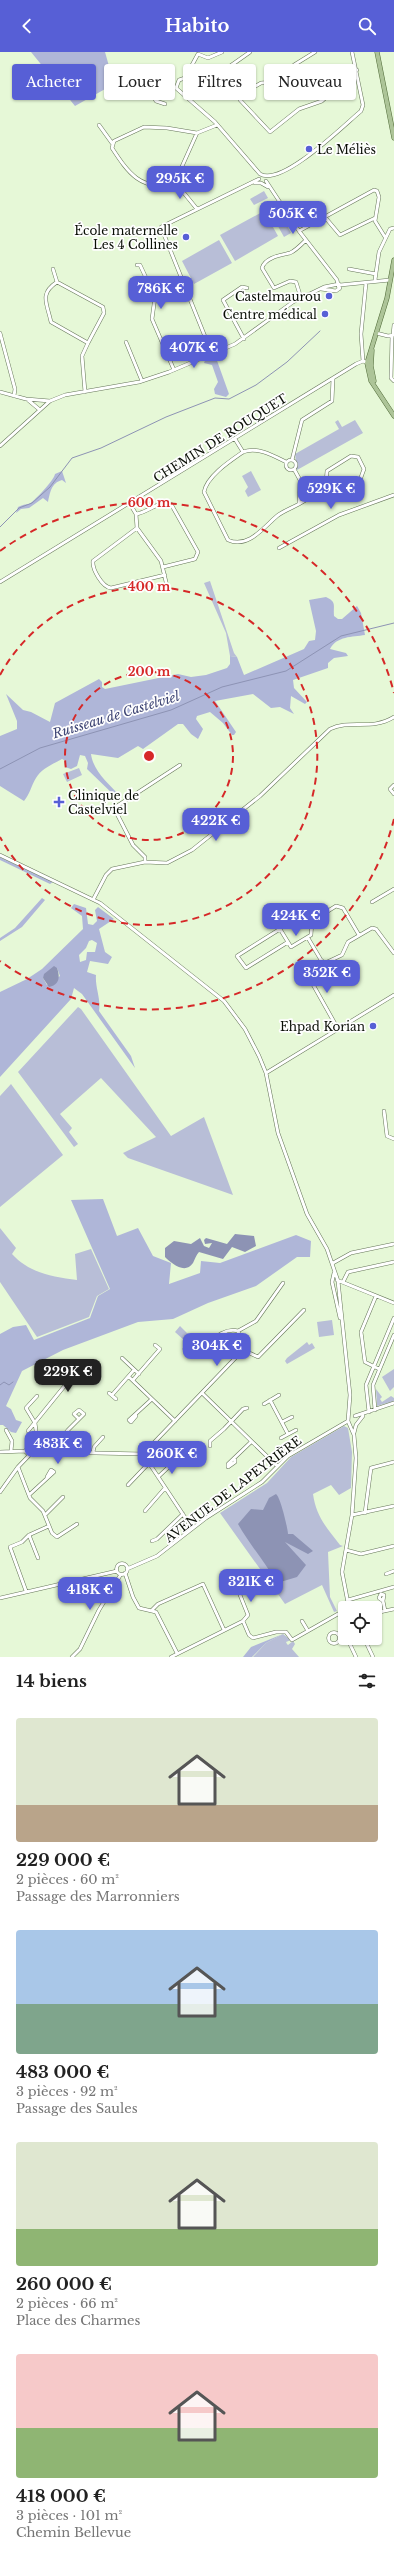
<!DOCTYPE html>
<html lang="fr">
<head>
<meta charset="utf-8">
<style>
	:root { --surface:#fff; --page:#f6f6f6; --text:#222; --muted:#767676; --accent:#575fd6 }
	body { margin:0; font-family:"Libre Baskerville",serif; background:var(--page); color:var(--text); height:100vh; display:flex; flex-direction:column; font-size:15px; white-space:nowrap }
	* { box-sizing:border-box; margin:0 }
	p { font-size:13px; color:var(--muted) }
	.icon { flex:none; width:22px; height:22px; fill:none; stroke:currentColor; stroke-width:2; stroke-linecap:round; stroke-linejoin:round }
	.map { position:relative; height:1605px; overflow:hidden }
	.panel { display:flex; flex-direction:column; background:var(--surface); flex:1 }
	.panel>* { flex:none }
	.hud { position:absolute; left:12px; top:12px; width:370px; height:36px; display:flex; gap:8px }
	.controls { position:absolute; left:338px; top:1549px; display:grid; gap:8px }
	.controls a { display:grid; place-items:center; width:44px; height:44px; border-radius:4px; background:var(--surface); box-shadow:0 1px 3px #0004; font-size:20px }
	.price { position:absolute; translate:-50% -34px; padding:0 9px; border-radius:8px; background:var(--accent); color:#fff; font-size:13px; line-height:26px; filter:drop-shadow(0 1px 2px #0008) }
	.price::after { content:''; position:absolute; left:50%; top:24px; width:12px; height:9px; margin-left:-6px; background:inherit; clip-path:polygon(0 0,100% 0,50% 100%) }
	.price.selected { background:#222; color:#fff }
	ul { padding:0; list-style:none }
	li { display:grid; align-content:center; gap:8px; height:212px; padding:0 16px }
	li span { display:grid; place-items:center; height:124px; border-radius:4px; color:#555 }
	li>.icon { margin-inline-start:auto }
	span .icon { width:72px; height:72px; fill:#fffc; stroke-width:1 }
	li b { font-size:17px }
	h2 { display:flex; justify-content:space-between; align-items:center; height:48px; padding:0 16px; font-size:17px }
	.pill { padding:0 14px; border-radius:4px; background:var(--surface); box-shadow:0 1px 3px #0004; font-size:14px; line-height:36px }
	.pill.selected { background:var(--accent); color:#fff }
	header { display:flex; justify-content:space-between; align-items:center; height:52px; padding:0 16px; background:var(--accent); color:#fff; font-size:18px; font-weight:800 }
	.map>svg:first-child { display:block }
	.green { fill:#b8bed7 }
	.forest { fill:#afb6d8; fill-rule:evenodd }
	.water { fill:#8d93b4 }
	.lines { fill:none; stroke-linecap:round; stroke-linejoin:round }
	.stream { stroke:#8d93b4; stroke-width:1 }
	.minor-casing { stroke:#667659; stroke-width:4 }
	.major-casing { stroke:#506a38; stroke-width:5 }
	.minor { stroke:#fff; stroke-width:3 }
	.major { stroke:#adc498; stroke-width:4 }
	.ring { fill:none; stroke:#d62828; stroke-width:2; stroke-dasharray:7 5 }
	.poi-dot { fill:#575fd6; stroke:#fefefe; stroke-width:1.5 }
	.labels { text-anchor:middle; dominant-baseline:central; stroke-width:3.5; stroke-linejoin:round; paint-order:stroke }
	.poi-label { font-size:12px; fill:#090e05; stroke:#fefefe; text-anchor:end }
	.street-label { font-size:12px; fill:#090e05; stroke:#fefefe }
	.water-label { font-size:13px; font-style:italic; fill:#3f4675; stroke:#fefefe }
	.centre { fill:#d62828; stroke:#fefefe; stroke-width:2 }
	.ring-label { font-size:12px; text-anchor:middle; font-weight:bold; fill:#d62828; stroke:#fefefe; stroke-width:3.5; stroke-linejoin:round; paint-order:stroke }
</style>
</head>
<body>
<header><svg class="icon" aria-label="back" viewBox="0 0 24 24"><path d="M15 5l-7 7 7 7"/></svg>Habito<svg class="icon" aria-label="search" viewBox="0 0 24 24"><circle cx="10" cy="10" r="6"/><path d="M15 15l6 6"/></svg></header>
<div class="map">
<svg width="394" height="1605" viewBox="0 0 394 1605">
	<rect width="100%" height="100%" fill="#e6f8d7"/>
	<path class="green" d="M264 139 268 146 254 153 250 147Z
		M276 154 291 181 284 185 269 158Z
		M264 159 278 184 235 209 220 183Z
		M219 188 232 211 194 232 182 209Z
		M338 368 342 375 355 368 363 381 297 418 295 402 339 377 335 370Z
		M251 419 261 438 248 445 245 439 248 435 242 424Z
		M210 529 234 601 237 605 230 604 226 581 204 531Z
		M79 716 82 723 67 730 63 722Z
		M78 955 81 957 171 1084 204 1065 233 1143 128 1106 123 1101 156 1085 101 1026 60 1062 72 1076 69 1080 78 1092 74 1095 18 1020Z
		M11 1032 63 1103 0 1155V1044Z
		M0 1176 16 1196 12 1202C29 1221 53 1225 77 1228L75 1202 91 1197 109 1237 97 1244 89 1265 37 1285 0 1230Z
		M332 1268 334 1283 319 1285 317 1270Z
		M180 1274 191 1285 186 1290 175 1280Z
		M192 1286 203 1297 193 1307 182 1297Z
		M307 1290 309 1293 312 1291 315 1296 287 1312 285 1309 287 1306Z
		M394 1317V1335L390 1339 382 1325Z
		M376 1337 382 1345 380 1347 382 1350 391 1344 394 1346V1349L377 1354Z
		M344 1374 348 1376 352 1400 351 1436 339 1443 331 1433 313 1442C316 1464 326 1475 340 1493L343 1494 328 1500 330 1545 337 1559 334 1560 322 1533 285 1552 220 1461 267 1431 291 1405Z
		M283 1582 291 1588 286 1590 287 1592 288 1593 293 1589 295 1592 292 1597 299 1605H253L266 1591Z"/>
	<path class="forest" d="M31 0H105L114 32 75 54Z
		M215 303 229 342 226 345 215 342 214 337 218 330 212 313 204 311 206 306Z
		M62 419 66 431 62 428C51 431 50 441 48 450L43 446 29 456 21 457 16 461 18 455C22 453 26 452 29 452 32 451 54 429 55 422Z
		M326 545C337 550 333 553 334 564L338 567H342L357 554 361 561 365 583C352 585 337 584 330 597L346 601 348 604 334 606 328 611V616L293 628 294 636 307 650 305 652 291 644 290 656 294 662 280 655 271 656 253 642 215 649 236 680 234 683H232L223 671 210 660 197 664 196 667 203 677 198 687 191 682 183 672H178L143 697 138 694 118 706 91 702C93 719 109 732 120 744L118 747 87 717 88 711 85 704 80 703 77 714 71 717 65 715 66 709 62 707C53 712 41 717 36 726 31 734 30 742 24 749L0 734V684L17 677V669L6 642 23 658 31 660 50 670 55 651 99 627 102 630V635L105 637 178 622 191 625 206 623 227 616 230 612V604L237 605 244 623 304 597 309 589 315 588 316 579 309 548Z
		M0 805 53 830 50 832 0 808Z
		M42 846 45 848 22 875 0 889V886L15 876Z
		M74 852 86 856 88 872 93 873 97 869 95 858 98 855 114 867 99 877 105 900 112 905 108 912 90 909 87 920 96 923C95 936 101 946 99 959L131 1004 135 1016 82 942 74 936 71 947 0 1025V940L27 927 42 917 83 877 82 864 71 856ZM92 888 97 891 95 900H87L86 908 80 910 79 903 86 896 89 889ZM57 916 60 924 47 933 43 926Z
		M103 1147 117 1184 138 1176 153 1204 171 1211 169 1232 200 1221 201 1209 220 1211 296 1183 311 1189 310 1205H297L256 1234 208 1251 173 1267 138 1270 63 1298 22 1319 6 1354 11 1357 16 1368 22 1370 16 1381 11 1380 3 1373H0V1282L13 1275 26 1273 34 1288 90 1266 98 1244 110 1237 71 1148Z
		M283 1582 266 1591 252 1605H243L251 1595Z"/>
	<path class="water" d="M54 914 57 916C60 924 60 933 49 935L43 926 44 922Z
		M235 1182 254 1184 256 1194 245 1200 232 1195 223 1207 199 1200C196 1203 195 1207 193 1211 185 1223 171 1211 165 1205V1196L174 1189 191 1192 200 1186 204 1194 209 1196 212 1191 205 1192 204 1188 206 1186 227 1192Z
		M276 1442C281 1446 288 1478 288 1482H293L313 1499 308 1502 285 1490 306 1513 297 1525 277 1531C265 1510 250 1493 238 1472L251 1457 263 1458 269 1446Z"/>
	<g class="lines">
		<path class="stream" d="M0 475 19 456 32 451 50 435 72 406 101 396 166 365 215 346 229 347 256 333 287 310 320 279
			M0 717 40 696 171 658 222 635 286 619 341 584 394 571
			M0 1333 4 1330 9 1333 13 1330"/>
		<defs>
			<path id="minor" d="M315 0 294 13 273 30 261 31 242 42 240 48 270 80 299 57 322 49 357 18
				M185 26 198 2 208 6 222 0
				M176 36 179 28 185 26 199 36 250 0
				M147 42H152L169 33 176 36 215 70 260 122C282 135 344 73 361 59L363 53 352 0
				M152 42 156 49 165 52
				M99 73 112 91
				M197 81 175 130C142 142 127 119 112 96L114 89 144 75 167 76 197 81 217 73
				M266 129 299 179 337 228 339 237
				M175 130 197 157
				M255 131H261L268 135
				M324 164 340 183 375 166
				M299 179 374 138 377 139 379 145 375 169 385 185
				M137 213H140L155 245 152 267 174 318
				M53 217 57 230
				M349 217 376 222
				M375 228 379 200 390 177 394 176
				M340 233 390 228
				M321 237 336 239 340 236
				M301 246 296 230 290 229 274 236 262 216C265 205 282 203 290 201 295 199 302 192 306 188
				M0 281 15 337 14 344
				M376 281 388 284 394 283
				M393 283 394 273
				M392 284 391 326 394 329
				M244 287 223 248 242 235 247 236
				M126 290 142 329
				M212 302 161 175 259 127
				M363 309 361 282 366 231
				M0 340 26 347 50 349
				M85 340 82 304 88 291 51 270C47 251 39 242 57 230L103 255 104 261 88 291
				M28 348 40 358
				M235 387 243 400C230 409 207 424 204 440L228 488C248 497 264 475 277 464 283 459 292 456 299 452L300 428 294 417
				M0 394 50 349 65 343 139 330 169 320 235 292 293 250 324 235 339 232
				M243 400C257 394 274 404 286 410
				M286 413a5 5 0 1 1 10 0a5 5 0 1 1-10 0Z
				M292 408 302 368 332 349 333 326
				M130 452 136 462 137 476 161 509 167 534
				M299 452 316 442 335 443 360 428 364 417 358 405 351 404 327 419 325 442
				M136 462C147 461 161 447 171 452L198 500 195 507 163 515
				M137 476 93 509C92 517 102 535 111 536L165 523
				M279 496 339 463 394 443
				M0 530 356 312 363 309 368 311
				M394 733 390 737 394 742
				M0 803 100 851 224 949 245 977 259 1004 266 1021 278 1081 307 1162 327 1197 338 1229 350 1343 348 1369 354 1383 356 1406 352 1463 342 1520 349 1556
				M145 810V805L133 793 114 756 180 713
				M94 846 106 823 112 817 145 810 167 811 192 798 260 744 330 677C350 667 372 679 394 665
				M372 850 394 837
				M308 886 321 908 325 911 342 903 348 890 372 876 376 877 394 901
				M288 890 246 916 237 904 280 877 291 895 311 883 312 869 336 854 343 856 359 883
				M302 913 338 977
				M266 1021 394 943
				M384 1059 387 1084 394 1087
				M333 1211 351 1201 394 1192
				M334 1221 332 1230 340 1266
				M337 1228 394 1251
				M343 1230 348 1220 394 1210
				M376 1244 361 1280 365 1310 379 1317
				M209 1294C214 1284 227 1276 238 1279
				M243 1298 238 1279 256 1269 283 1231
				M243 1298 258 1305 304 1258
				M122 1306 139 1322
				M129 1325 175 1369
				M133 1328 160 1297 155 1293
				M109 1341 116 1347
				M202 1341 277 1414
				M112 1343 134 1318
				M37 1344 26 1356 35 1371 37 1386 49 1400 143 1402
				M270 1348 288 1382
				M264 1352 279 1343
				M375 1358 373 1333 394 1283
				M369 1360 366 1333 394 1266
				M136 1364 131 1370 129 1368 152 1347
				M355 1364 394 1351
				M282 1370 292 1365
				M6 1378 12 1389 11 1399
				M28 1379 71 1326 68 1323 64 1327 68 1331
				M354 1381 356 1373 363 1364
				M281 1386 296 1378
				M210 1394V1389L224 1377 243 1357 247 1356
				M51 1399 68 1378 84 1362 79 1358 74 1362 79 1367
				M0 1400 25 1399
				M93 1400 94 1395 103 1385
				M143 1402 243 1298
				M143 1402 192 1476
				M29 1403 25 1399 37 1386
				M235 1407V1410L228 1415V1412L251 1390
				M18 1415 30 1446 43 1459 52 1481 57 1485 77 1472
				M158 1425 175 1409
				M128 1433 149 1411
				M0 1440 18 1415 41 1391
				M29 1443 54 1420 51 1418 47 1425
				M145 1459 165 1436
				M365 1461 371 1416 394 1410
				M45 1463 63 1445
				M352 1463 394 1454
				M29 1483 38 1506
				M152 1489 157 1487 183 1462
				M346 1498 361 1502 394 1494
				M116.5 1517a5.5 5.5 0 1 1 11 0a5.5 5.5 0 1 1-11 0Z
				M127 1517 157 1504 206 1466 262 1430 288 1404 348 1369
				M125 1521 133 1545 139 1556 156 1560 177 1601
				M386 1522 394 1519
				M235 1524 236 1533 248 1563 243 1569
				M26 1539 10 1495 22 1490 29 1483 49 1474
				M0 1546 117 1519
				M348 1548 394 1535
				M383 1549 379 1546 381 1542 384 1543 383 1549 385 1559
				M152 1558 158 1552 203 1532 224 1578
				M375 1561 394 1557
				M302 1569 308 1579
				M328.5 1586a5.5 5.5 0 1 1 11 0a5.5 5.5 0 1 1-11 0Z
				M347 1586 356 1605
				M364 1586 373 1605
				M72 1605 80 1597 99 1558 121 1522
				M171 1605 243 1569 249 1583 253 1586 276 1580H286L292 1588 345 1558"/>
			<path id="major" d="M377 0 394 86
				M394 208 387 246 367 311 371 329 394 364
				M372 298 371 314 374 329"/>
		</defs>
		<use href="#minor" class="minor-casing"/>
		<use href="#major" class="major-casing"/>
		<use href="#minor" class="minor"/>
		<use href="#major" class="major"/>
	</g>
	<g class="ring">
		<circle cx="149" cy="704" r="84"/>
		<path d="M0 623A169 169 0 1 1 0 785"/>
		<path d="M394 767A253 253 0 0 1 0 909M0 499A253 253 0 0 1 394 641"/>
	</g>
	<g class="poi-dot">
		<circle cx="309" cy="97" r="4"/>
		<circle cx="186" cy="185" r="4"/>
		<circle cx="329" cy="244" r="4"/>
		<circle cx="325" cy="262" r="4"/>
		<path d="M57 744h4v4h4v4h-4v4h-4v-4h-4v-4h4z"/>
		<circle cx="373" cy="974" r="4"/>
	</g>
	<g class="labels">
		<g class="poi-label">
			<text x="317" y="97" text-anchor="start">Le Méliès</text>
			<text x="178" y="178">École maternelle<tspan x="178" dy="14">Les 4 Collines</tspan></text>
			<text x="321" y="244">Castelmaurou</text>
			<text x="317" y="262">Centre médical</text>
			<text x="68" y="743" text-anchor="start">Clinique de<tspan x="68" dy="14">Castelviel</tspan></text>
			<text x="365" y="974">Ehpad Korian</text>
		</g>
		<g class="street-label">
			<text transform="translate(220 386) rotate(-32)">CHEMIN DE ROUQUET</text>
			<text transform="translate(233 1437) rotate(-37)">AVENUE DE LAPEYRIÈRE</text>
		</g>
		<g class="water-label">
			<text transform="translate(116 663) rotate(-17)">Ruisseau de Castelviel</text>
		</g>
	</g>
	<circle cx="149" cy="704" r="6" class="centre"/>
	<g class="ring-label">
		<text x="149" y="455">600 m</text>
		<text x="149" y="539">400 m</text>
		<text x="149" y="624">200 m</text>
	</g>
</svg>
<div class="controls">
<a><svg class="icon" aria-label="locate" viewBox="0 0 24 24"><circle cx="12" cy="12" r="6"/><path d="M12 2v4M12 18v4M2 12h4M18 12h4"/></svg></a>
</div>
<b class="price" style="left:180px;top:148px">295K €</b>
<b class="price" style="left:293px;top:183px">505K €</b>
<b class="price" style="left:161px;top:258px">786K €</b>
<b class="price" style="left:194px;top:317px">407K €</b>
<b class="price" style="left:331px;top:458px">529K €</b>
<b class="price" style="left:216px;top:790px">422K €</b>
<b class="price" style="left:296px;top:885px">424K €</b>
<b class="price" style="left:327px;top:942px">352K €</b>
<b class="price" style="left:217px;top:1315px">304K €</b>
<b class="price selected" style="left:68px;top:1341px">229K €</b>
<b class="price" style="left:58px;top:1413px">483K €</b>
<b class="price" style="left:172px;top:1423px">260K €</b>
<b class="price" style="left:251px;top:1551px">321K €</b>
<b class="price" style="left:90px;top:1559px">418K €</b>
<div class="hud">
<a class="pill selected">Acheter</a>
<a class="pill">Louer</a>
<a class="pill">Filtres</a>
<a class="pill">Nouveau</a>
</div>
</div>
<section class="panel">
<h2>14 biens<svg class="icon" aria-label="filters" viewBox="0 0 24 24"><path d="M4 7h16M4 17h16"/><circle cx="9" cy="7" r="2"/><circle cx="15" cy="17" r="2"/></svg></h2>
<ul>
<li><span style="background:linear-gradient(#dfe7d0 70%,#b9a48a 0)"><svg class="icon" aria-label="home" viewBox="0 0 24 24"><path d="M3 11l9-7 9 7M6 9v11h12V9"/></svg></span><div><b>229 000 €</b><p>2 pièces · 60 m²</p><p>Passage des Marronniers</p></div></li>
<li><span style="background:linear-gradient(#a9c7e8 60%,#7fa58c 0)"><svg class="icon" aria-label="home" viewBox="0 0 24 24"><path d="M3 11l9-7 9 7M6 9v11h12V9"/></svg></span><div><b>483 000 €</b><p>3 pièces · 92 m²</p><p>Passage des Saules</p></div></li>
<li><span style="background:linear-gradient(#dfe7d0 70%,#8fb573 0)"><svg class="icon" aria-label="home" viewBox="0 0 24 24"><path d="M3 11l9-7 9 7M6 9v11h12V9"/></svg></span><div><b>260 000 €</b><p>2 pièces · 66 m²</p><p>Place des Charmes</p></div></li>
<li><span style="background:linear-gradient(#f6c9c9 60%,#8fb573 0)"><svg class="icon" aria-label="home" viewBox="0 0 24 24"><path d="M3 11l9-7 9 7M6 9v11h12V9"/></svg></span><div><b>418 000 €</b><p>3 pièces · 101 m²</p><p>Chemin Bellevue</p></div></li>
</ul>
</section>
</body>
</html>
